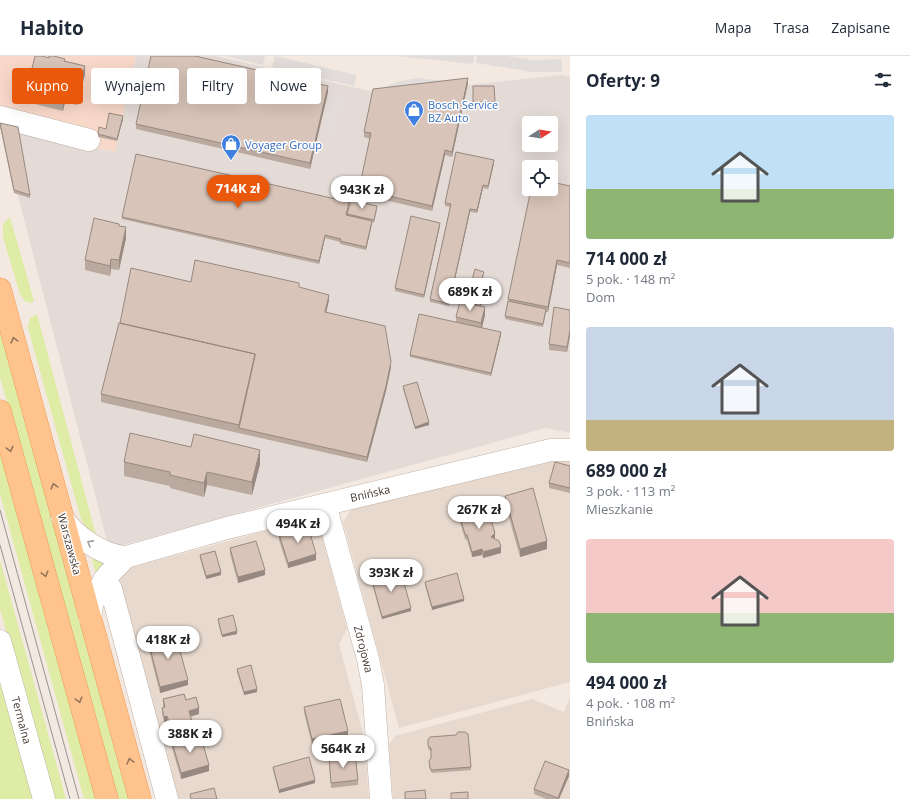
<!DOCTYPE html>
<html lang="pl">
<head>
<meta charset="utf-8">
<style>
	:root { --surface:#fff; --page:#f2f2f3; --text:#1f2937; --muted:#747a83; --line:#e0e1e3; --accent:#ea580c }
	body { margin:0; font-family:"Open Sans",sans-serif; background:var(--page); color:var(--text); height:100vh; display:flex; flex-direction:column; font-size:15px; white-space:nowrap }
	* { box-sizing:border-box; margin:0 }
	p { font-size:13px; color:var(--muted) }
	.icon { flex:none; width:22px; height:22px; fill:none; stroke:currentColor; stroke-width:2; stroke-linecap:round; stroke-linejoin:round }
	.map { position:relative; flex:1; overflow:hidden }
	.side { display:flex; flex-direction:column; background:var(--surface); width:340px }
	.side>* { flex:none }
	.hud { position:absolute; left:12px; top:12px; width:380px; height:36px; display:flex; gap:8px }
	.needle { width:26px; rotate:78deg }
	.fabs { position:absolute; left:522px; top:60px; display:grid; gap:8px }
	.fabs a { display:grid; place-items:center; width:36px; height:36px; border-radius:4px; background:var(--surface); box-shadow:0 4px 16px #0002; font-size:20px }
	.price { position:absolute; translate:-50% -34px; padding:0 9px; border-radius:14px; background:#fff; color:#222; font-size:13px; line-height:26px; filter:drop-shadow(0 1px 2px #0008) }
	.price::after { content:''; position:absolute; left:50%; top:24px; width:12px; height:9px; margin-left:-6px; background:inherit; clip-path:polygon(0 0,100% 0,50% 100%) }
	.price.selected { background:var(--accent); color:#fff }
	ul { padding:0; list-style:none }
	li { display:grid; align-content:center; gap:8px; height:212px; padding:0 16px }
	li span { display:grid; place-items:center; height:124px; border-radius:4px; color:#555 }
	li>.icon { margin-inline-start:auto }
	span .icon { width:72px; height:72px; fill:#fffc; stroke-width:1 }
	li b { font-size:17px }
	h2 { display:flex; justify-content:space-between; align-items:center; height:48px; padding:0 16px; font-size:17px }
	.chip { padding:0 14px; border-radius:4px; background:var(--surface); box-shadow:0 4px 16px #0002; font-size:14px; line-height:36px }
	.chip.selected { background:var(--accent); color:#fff }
	header { display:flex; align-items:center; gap:24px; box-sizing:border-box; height:56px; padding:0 20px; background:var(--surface); border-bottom:1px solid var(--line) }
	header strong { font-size:19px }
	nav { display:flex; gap:22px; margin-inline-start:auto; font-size:14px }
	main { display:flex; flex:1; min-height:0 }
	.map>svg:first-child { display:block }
	.residential { fill:#e7d9ce }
	.commercial { fill:#f8d8c9 }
	.industrial { fill:#e4dbd7; fill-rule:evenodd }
	.green { fill:#deeca5 }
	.parking { fill:#e2dddb }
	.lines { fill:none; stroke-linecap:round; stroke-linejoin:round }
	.minor-casing { stroke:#c1b1a6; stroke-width:23 }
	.major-casing { stroke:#f09952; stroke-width:23 }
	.minor { stroke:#fff; stroke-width:22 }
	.major { stroke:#ffc38e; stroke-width:22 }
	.tram { stroke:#939393; stroke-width:1 }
	.wall { fill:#baa99e }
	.shaded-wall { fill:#978981 }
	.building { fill:#d8c4b8; stroke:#978981 }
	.oneway { stroke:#98775b }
	.oneway2 { stroke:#a29c98 }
	.labels { text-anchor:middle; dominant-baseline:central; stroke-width:3; stroke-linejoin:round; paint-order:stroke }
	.shop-label { font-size:11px; fill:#366cbe; stroke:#fff; text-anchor:start }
	.street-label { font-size:11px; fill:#443831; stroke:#fff }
</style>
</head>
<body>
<header>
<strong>Habito</strong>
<nav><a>Mapa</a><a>Trasa</a><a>Zapisane</a></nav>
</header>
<main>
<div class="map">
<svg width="570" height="743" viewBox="0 0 570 743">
	<rect width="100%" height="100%" fill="#f3e9e1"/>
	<path class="residential" d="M570 399V626L399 672 343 466 352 452Z
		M305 464 320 473 347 573 339 588 364 681 369 743H178L118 528 126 513Z
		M570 641V743H393L389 689 395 680 532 643 564 656Z"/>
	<path class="commercial" d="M0 0H136L115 96 0 70Z"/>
	<path class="industrial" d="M136 0H215L383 38 562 19 570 21V377L546 372 109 493 0 70 115 96ZM529 67H551V89H529ZM529 111H551V133H529Z"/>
	<path class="green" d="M10 161 34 245 30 247 25 245 20 238 3 181V168Z
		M37 258 97 483 85 470 81 463 28 272 30 262Z
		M0 264 132 743H116L0 321Z
		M0 385 98 743H84L0 438Z
		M90 495 103 501 106 512 97 522Z
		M0 504 66 743H53L0 553Z
		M0 620 35 743H0Z"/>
	<path class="parking" d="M225 0H265L263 9Z
		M275 0 357 19 354 30 272 11Z
		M397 0H474L473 8Z
		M477 0H506L534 4 562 3V16H533L476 7Z
		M417 22 460 27 380 33 396 26Z
		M332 37 343 40 334 77 323 74Z"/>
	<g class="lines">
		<defs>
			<path id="minor" d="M0 61 89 84
				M325 448 368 603 373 629 381 743
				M62 461C74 480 103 500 126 501
				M104 524 111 533 167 743
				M90 562 92 549 98 534 108 519 126 501 227 472 551 394H570
				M0 585 44 743"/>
			<path id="major" d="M0 233 140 743
				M0 355 107 743"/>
		</defs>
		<use href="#minor" class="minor-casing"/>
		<use href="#major" class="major-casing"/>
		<use href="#minor" class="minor"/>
		<use href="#major" class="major"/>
		<path class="tram" d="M0 454 79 743
			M0 489 70 743"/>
	</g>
	<path class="wall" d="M65 5 85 18 77 49 65 46 63 55 35 48V39L28 37V29Z
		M468 27 452 101 445 99 432 155 359 138V133L370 83 364 81V76Z
		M473 30H494L495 49H473Z
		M328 36 310 113 136 73V68Z
		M123 63 117 85 98 81V78Z
		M0 67 30 139V142L14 137 0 70Z
		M494 107 488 133 483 132 477 157 470 156 449 250 430 246V243L450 151 445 150V147Z
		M570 130V212L557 209 548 256H546L543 271 505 263 508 243Z
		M349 149 346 159H347V158L377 153 374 167 372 166 366 194 340 188V186L325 182 319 208 122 163V161Z
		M440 169 424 242 395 235V232Z
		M119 170 126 182 119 214 111 213 110 220 85 214V204Z
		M484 218 482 225 486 229 481 250 485 259 482 272 501 279 491 320 410 301V299L456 267V261Z
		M191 226 299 232 329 244 326 256 391 311 386 335 367 406 101 346V338Z
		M570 254V279L567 296 549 294V288Z
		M403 330 429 369 415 373 403 333Z
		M124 406 260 408 252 439 207 429 204 441 170 432V430L124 420Z
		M570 410V437L549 432V427Z
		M505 440 547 493 520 501 505 447Z
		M459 458 495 483 501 497 483 502 482 499 472 501 467 484 465 483 459 463Z
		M279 478 316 504 288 512 279 484Z
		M230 492 265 519 238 527 230 498Z
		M200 499 221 519 206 523 200 502Z
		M371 521 411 555 382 563 371 524Z
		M425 526 464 545 432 554 425 529Z
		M218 563 237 578 222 581 218 566Z
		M148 584 188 629 160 637 148 590Z
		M237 613 257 636 244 639 237 616Z
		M163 643 186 644 199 658 190 660 194 679 173 684 167 666H164L162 657V652L163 651Z
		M304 651 348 680 312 689 304 656Z
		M172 686 209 715 181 723 172 692Z
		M428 686 471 711V714L432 717 430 714 429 708 431 702V695L428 693Z
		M329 701 358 724V729L331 732Z
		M273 711 315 727 279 737 273 714Z
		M569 720 559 743H546L534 738V733Z"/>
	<path class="shaded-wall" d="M85 10V18L77 49V41Z
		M468 22V27L452 101V96Z
		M328 30V36L310 113V107Z
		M65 38V46L63 55V47Z
		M123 60V63L117 85V83Z
		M445 94V99L432 155V150Z
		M494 104V107L488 133V130Z
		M483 129V132L477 157V154Z
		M470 153V156L449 250V248Z
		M372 165V168L366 194V191Z
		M440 167V169L424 242V239Z
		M126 171V182L119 214V204Z
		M325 179V182L319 208V205Z
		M111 203V213L110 220V210Z
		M557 204V209L548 256V251Z
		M486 226V229L479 257V254Z
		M329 239V244L325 262V256Z
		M485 251V259L481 275V267Z
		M570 274V279L567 296V291Z
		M501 276V279L491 320V317Z
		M391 306V311L386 335 367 406V401Z
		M429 366V369L415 373V371Z
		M260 394V408L252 439V426Z
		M207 416V429L204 441V427Z
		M495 477V483L491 487V481Z
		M547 485V493L520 501V493Z
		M501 491V497L483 502V496Z
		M482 493V499L472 501V496Z
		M316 498V504L288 512V507Z
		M265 514V519L238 527V521Z
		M221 516V519L206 523V520Z
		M464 543V545L432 554V551Z
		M411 552V555L382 563V561Z
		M237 575V578L222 581V579Z
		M188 624V629L160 637V631Z
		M257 633V636L244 639V636Z
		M199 652V658L189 661V655Z
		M167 660V666H164V661Z
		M194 673V679L173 684V679Z
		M348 675V680L312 689V683Z
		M209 709V715L181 723V717Z
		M569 714V720L559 743H558Z
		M315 724V727L279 737V734Z"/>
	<path class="building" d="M35 0H42L49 2V0H54L65 3 64 5 85 10 77 41 65 38 63 47 35 40 37 31 28 29Z
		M151 0H195L328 30 310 107 136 68Z
		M468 22 452 96 445 94 432 150 359 133 371 77 364 76 373 33Z
		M473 30H494L495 46H473Z
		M109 57 123 60 117 83 98 78 99 71 106 73Z
		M0 67 18 71 30 139 14 134Z
		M456 96 494 104 488 130 483 129 477 154 470 153 449 248 430 243 451 148 445 147Z
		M136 98 349 146 346 159 372 165 366 191 340 185 341 183 325 179 319 205 122 161Z
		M551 126 570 130V207L557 204 548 251 508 243 531 133H551Z
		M351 144 377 150 374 164 347 158Z
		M411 160 440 167 424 239 395 232Z
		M94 162 119 168V170L126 171 119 204 111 203 110 210 85 204Z
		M195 204 299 227V231L329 239 325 256 385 270 391 306 386 330 367 401 239 372 255 300V298L120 267 131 212 191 226Z
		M475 213 484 216 481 225 486 226 480 250 466 246Z
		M460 245 485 251 481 267 456 261Z
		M508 245 546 253 543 268 505 260Z
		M554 251 570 254V274L567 291 549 288Z
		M419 258 501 276 491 317 410 299Z
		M119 267 255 298 239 369 101 338Z
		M417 326 429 366 415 371 403 330Z
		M130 377 191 391 194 378 260 394 252 426 207 416 204 427 170 419V416L124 406Z
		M555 406 570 410V432L549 427Z
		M533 432 547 485 520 493 505 440Z
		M487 450 495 477 491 481 499 485 501 491 483 496 482 493 472 496 467 479 465 478 459 458Z
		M308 470 316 498 288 507 279 478Z
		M256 485 265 514 238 521 230 492Z
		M215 495 221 516 206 520 200 499Z
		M400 513 411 552 382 561 371 521Z
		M457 517 464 543 432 551 425 526Z
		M233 559 237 575 222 579 218 563Z
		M175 577 188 624 160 631 148 584Z
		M251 609 257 633 244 636 237 613Z
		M184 638 186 644 196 641 199 652 189 655 194 673 173 679 167 660 164 661 162 652 165 651 163 643Z
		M340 643 348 675 312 683 304 651Z
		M458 676H465L468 678 471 711 432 714 430 712 429 705 431 702V692L428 690V684L430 681 456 679Z
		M200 678 209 709 181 717 172 686Z
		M355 698 358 724 331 727 329 701Z
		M309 701 315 724 279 734 273 711Z
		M545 705 569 714 558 742 534 733Z
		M214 732 217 743H191L190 738Z
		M425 734 426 743H405V736Z
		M468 736V743H451V737Z"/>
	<defs><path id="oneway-chevron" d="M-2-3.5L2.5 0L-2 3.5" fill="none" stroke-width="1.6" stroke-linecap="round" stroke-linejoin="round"/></defs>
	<g class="oneway">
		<use href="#oneway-chevron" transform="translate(14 284) rotate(-105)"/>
		<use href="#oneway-chevron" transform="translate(10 393) rotate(75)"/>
		<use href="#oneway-chevron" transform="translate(54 430) rotate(-105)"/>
		<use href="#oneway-chevron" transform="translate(45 518) rotate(75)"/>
		<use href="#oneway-chevron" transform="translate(79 644) rotate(75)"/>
		<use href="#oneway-chevron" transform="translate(130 705) rotate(-105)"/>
	</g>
	<use class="oneway2" href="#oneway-chevron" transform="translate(90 487) rotate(-151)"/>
	<defs>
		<symbol id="shop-pin" viewBox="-11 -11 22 30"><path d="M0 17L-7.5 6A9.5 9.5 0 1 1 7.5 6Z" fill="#3f7fe0" stroke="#fff"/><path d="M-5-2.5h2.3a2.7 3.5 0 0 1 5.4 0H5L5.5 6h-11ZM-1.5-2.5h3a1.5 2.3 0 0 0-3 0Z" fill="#fff"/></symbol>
	</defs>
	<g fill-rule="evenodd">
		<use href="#shop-pin" x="403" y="43" width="22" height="30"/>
		<use href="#shop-pin" x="220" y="77" width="22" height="30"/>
	</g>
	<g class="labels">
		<g class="shop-label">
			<text x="428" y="48">Bosch Service<tspan x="428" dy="13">BZ Auto</tspan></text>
			<text x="245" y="88">Voyager Group</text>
		</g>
		<g class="street-label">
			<text transform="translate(370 437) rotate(-13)">Bnińska</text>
			<text transform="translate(70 488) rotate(75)">Warszawska</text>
			<text transform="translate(364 593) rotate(76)">Zdrojowa</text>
			<text transform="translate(22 664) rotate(75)">Termalna</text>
		</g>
	</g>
</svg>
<div class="fabs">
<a><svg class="needle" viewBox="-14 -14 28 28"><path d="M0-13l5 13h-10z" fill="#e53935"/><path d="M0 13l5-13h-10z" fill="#747a83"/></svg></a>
<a><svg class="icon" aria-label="locate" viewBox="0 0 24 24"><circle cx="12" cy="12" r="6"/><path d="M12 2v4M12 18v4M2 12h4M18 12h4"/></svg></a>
</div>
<b class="price selected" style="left:238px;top:153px">714K zł</b>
<b class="price" style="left:362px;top:154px">943K zł</b>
<b class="price" style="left:470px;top:256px">689K zł</b>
<b class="price" style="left:479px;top:474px">267K zł</b>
<b class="price" style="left:298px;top:488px">494K zł</b>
<b class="price" style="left:391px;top:537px">393K zł</b>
<b class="price" style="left:168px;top:604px">418K zł</b>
<b class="price" style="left:190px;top:698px">388K zł</b>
<b class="price" style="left:343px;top:713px">564K zł</b>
<div class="hud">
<a class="chip selected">Kupno</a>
<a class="chip">Wynajem</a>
<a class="chip">Filtry</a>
<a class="chip">Nowe</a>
</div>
</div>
<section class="side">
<h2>Oferty: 9<svg class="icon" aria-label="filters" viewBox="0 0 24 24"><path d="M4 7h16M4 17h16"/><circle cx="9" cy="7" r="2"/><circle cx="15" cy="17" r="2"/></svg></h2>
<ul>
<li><span style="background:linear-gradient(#bfe0f5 60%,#8fb573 0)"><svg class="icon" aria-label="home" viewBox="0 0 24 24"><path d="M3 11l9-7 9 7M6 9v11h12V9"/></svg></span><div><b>714 000 zł</b><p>5 pok. · 148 m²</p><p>Dom</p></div></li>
<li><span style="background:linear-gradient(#c9d6e8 75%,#c2b280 0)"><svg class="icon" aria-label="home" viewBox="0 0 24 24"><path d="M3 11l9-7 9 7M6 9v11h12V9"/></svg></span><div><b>689 000 zł</b><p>3 pok. · 113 m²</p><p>Mieszkanie</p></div></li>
<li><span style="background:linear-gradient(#f6c9c9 60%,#8fb573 0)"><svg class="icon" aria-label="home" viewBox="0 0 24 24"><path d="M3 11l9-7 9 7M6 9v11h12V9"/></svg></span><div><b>494 000 zł</b><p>4 pok. · 108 m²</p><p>Bnińska</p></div></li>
</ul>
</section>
</main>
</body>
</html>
